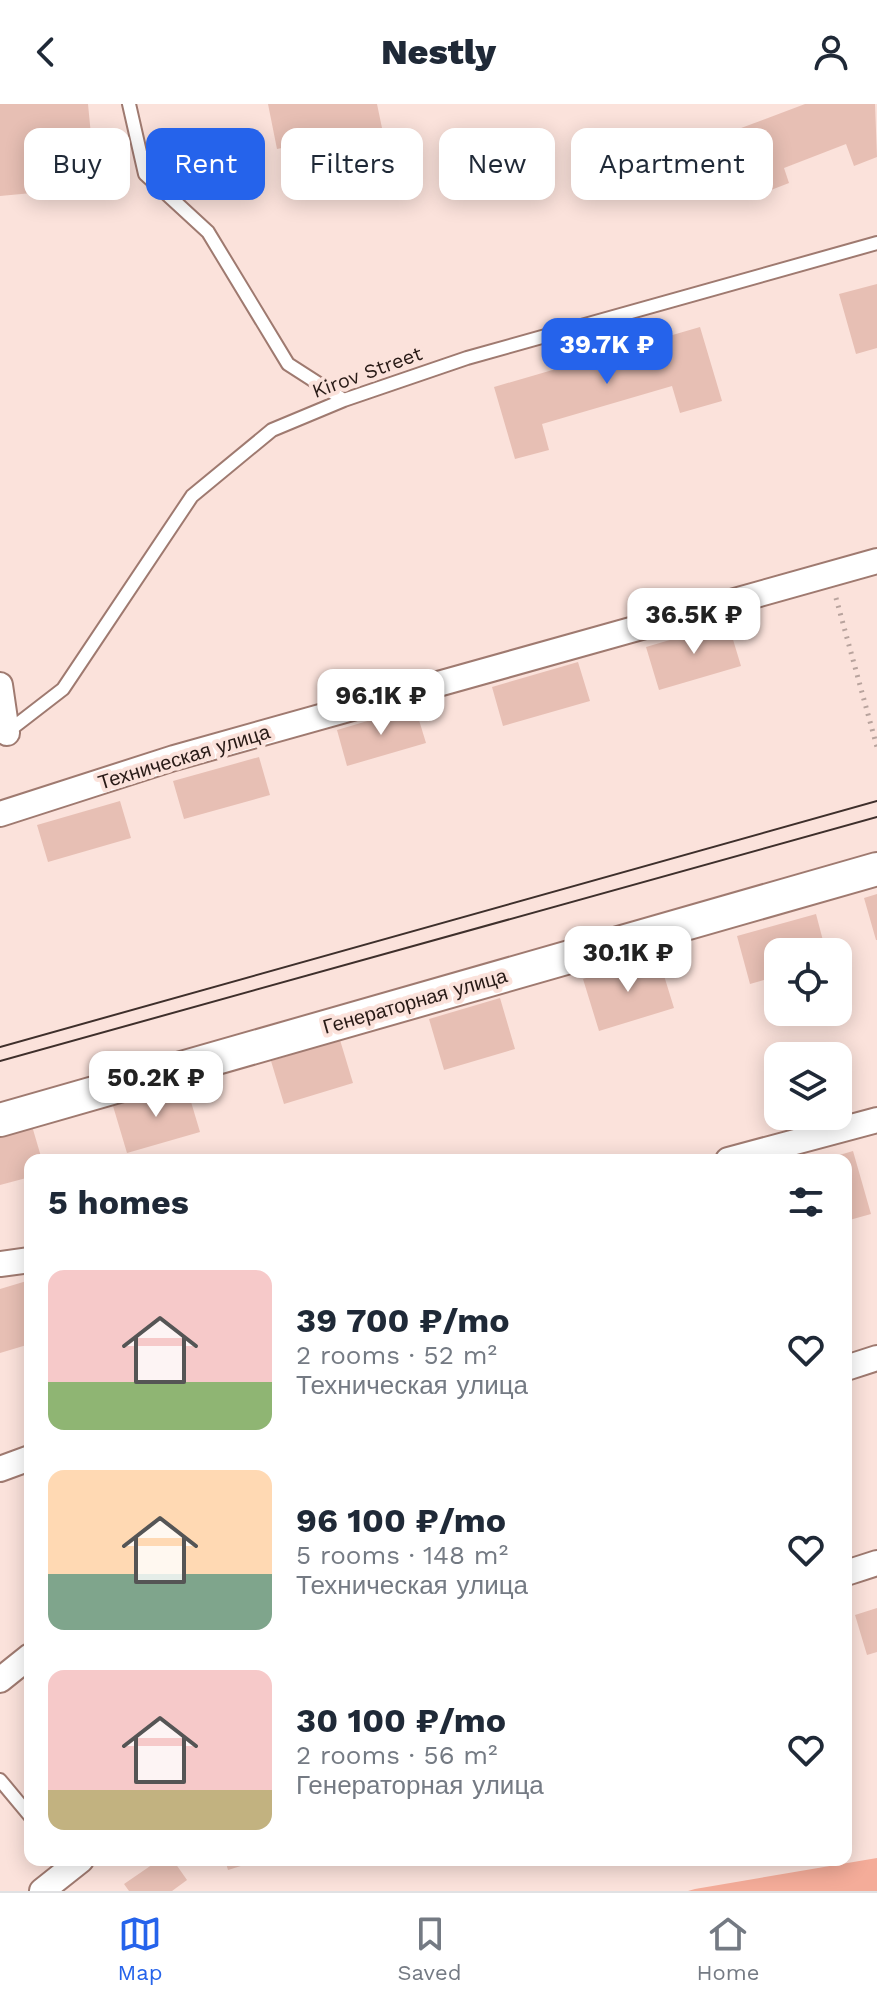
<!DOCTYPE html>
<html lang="en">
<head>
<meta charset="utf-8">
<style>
	:root { --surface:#fff; --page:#f6f6f7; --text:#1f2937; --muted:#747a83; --line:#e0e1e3; --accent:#2563eb }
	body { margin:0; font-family:"Work Sans",sans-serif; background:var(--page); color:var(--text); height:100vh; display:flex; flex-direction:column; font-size:30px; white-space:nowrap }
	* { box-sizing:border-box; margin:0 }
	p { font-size:26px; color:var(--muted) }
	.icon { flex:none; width:44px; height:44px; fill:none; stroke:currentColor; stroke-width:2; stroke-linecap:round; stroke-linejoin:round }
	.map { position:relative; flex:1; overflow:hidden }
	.side { position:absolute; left:24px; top:1050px; width:828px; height:712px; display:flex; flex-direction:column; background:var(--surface); border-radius:16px; box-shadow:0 4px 20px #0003 }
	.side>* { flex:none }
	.top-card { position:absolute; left:24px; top:24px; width:830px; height:72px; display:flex; gap:16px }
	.fabs { position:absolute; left:764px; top:834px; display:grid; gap:16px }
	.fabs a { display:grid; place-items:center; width:88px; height:88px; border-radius:16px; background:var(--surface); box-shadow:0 4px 20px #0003; font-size:40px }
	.price { position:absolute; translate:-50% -68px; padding:0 18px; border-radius:16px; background:#fff; color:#222; font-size:26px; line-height:52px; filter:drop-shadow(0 2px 4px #0008) }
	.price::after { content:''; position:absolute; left:50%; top:48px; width:24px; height:18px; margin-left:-12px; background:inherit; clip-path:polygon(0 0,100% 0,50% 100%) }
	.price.current { background:var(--accent); color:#fff }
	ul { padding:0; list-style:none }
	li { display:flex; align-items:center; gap:24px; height:200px; padding:0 24px }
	li span { display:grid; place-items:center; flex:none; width:224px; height:160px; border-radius:16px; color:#555 }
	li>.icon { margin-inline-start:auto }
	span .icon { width:96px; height:96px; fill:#fffc; stroke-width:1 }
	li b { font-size:34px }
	h2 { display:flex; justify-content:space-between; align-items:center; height:96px; padding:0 24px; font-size:34px }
	.chip { padding:0 28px; border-radius:16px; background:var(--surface); box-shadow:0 4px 20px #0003; font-size:28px; line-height:72px }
	.chip.current { background:var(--accent); color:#fff }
	header { display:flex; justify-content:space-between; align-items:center; height:104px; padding:0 24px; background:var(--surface); font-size:36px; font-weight:800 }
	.menu { display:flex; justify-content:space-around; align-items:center; height:112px; border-top:2px solid var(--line); background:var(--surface); font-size:22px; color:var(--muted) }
	.menu a { display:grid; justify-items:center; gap:4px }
	.menu .current { color:var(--accent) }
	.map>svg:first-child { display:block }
	.green { fill:#f4ac99 }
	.building { fill:#e7bfb4 }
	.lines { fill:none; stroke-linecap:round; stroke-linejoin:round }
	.service-casing { stroke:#9f7a70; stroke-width:16 }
	.minor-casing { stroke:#9f7a70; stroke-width:28 }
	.secondary-casing { stroke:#9f7a70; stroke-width:36 }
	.path { stroke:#b8a39d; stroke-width:5; stroke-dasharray:2 6; stroke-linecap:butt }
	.service { stroke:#fff; stroke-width:12 }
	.minor { stroke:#fff; stroke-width:24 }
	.secondary { stroke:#fff; stroke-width:32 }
	.tram { stroke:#3e2f2b; stroke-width:2 }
	.labels { text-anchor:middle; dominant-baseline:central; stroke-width:8; stroke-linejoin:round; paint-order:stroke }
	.street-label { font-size:20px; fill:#281a16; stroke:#fbe2db }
</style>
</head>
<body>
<header><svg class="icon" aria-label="back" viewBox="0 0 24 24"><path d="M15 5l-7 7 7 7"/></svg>Nestly<svg class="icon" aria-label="person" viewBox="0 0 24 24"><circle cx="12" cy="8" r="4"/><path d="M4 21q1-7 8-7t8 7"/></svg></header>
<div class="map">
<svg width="877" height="1787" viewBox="0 0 877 1787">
	<rect width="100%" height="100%" fill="#fbe2db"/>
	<path class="green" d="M877 1754V1787H688L695 1785Z"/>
	<path class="building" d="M0 0H88L96 83 0 92Z
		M268 0H377L382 24 277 45Z
		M805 0H875L877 53 854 62 846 40 784 64 789 79 758 91 733 27Z
		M877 180V244L856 250 839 190Z
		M700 223 722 297 680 309 672 282 542 320 549 346 515 355 494 283Z
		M728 519 741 562 659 586 646 543Z
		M578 558 590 597 503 622 492 583Z
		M415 603 426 639 347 662 337 626Z
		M259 653 270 691 184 715 173 677Z
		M120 697 131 734 48 758 37 721Z
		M877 790V836H876L864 794Z
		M816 810 826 848H778V872L750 880 737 832Z
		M658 852 674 904 599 927 583 875Z
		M500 894 515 945 444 966 429 915Z
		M340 936 353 979 284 1000 271 957Z
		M186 981 200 1028 127 1049 113 1002Z
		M32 1022 42 1056H30V1073L0 1081V1031Z
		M853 1047 871 1110 846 1117V1056L826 1055Z
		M30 1176V1240L0 1249V1185Z
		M877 1504V1548L867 1551 855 1511Z
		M159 1756H173L187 1776 172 1787H129L124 1780Z
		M225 1756H257V1757L228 1766Z"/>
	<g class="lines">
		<defs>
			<path id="service" d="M129 0 145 70 208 128 288 260 344 296
				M6 629 63 585 192 392 272 326 344 296 467 254 877 139
				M0 1676 30 1712"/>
			<path id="minor" d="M0 581 7 629
				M0 710 174 654 877 457
				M728 1056 877 1016
				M0 1160 30 1156
				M846 1264 877 1254
				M0 1365 30 1354
				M846 1469 877 1459
				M0 1576 30 1552
				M42 1787 81 1756"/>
			<path id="secondary" d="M0 1016 877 765"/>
		</defs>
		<use href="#service" class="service-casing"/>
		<use href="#minor" class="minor-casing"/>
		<use href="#secondary" class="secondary-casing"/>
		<path class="path" d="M836 494 877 643"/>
		<use href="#service" class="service"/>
		<use href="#minor" class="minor"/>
		<use href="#secondary" class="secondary"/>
		<path class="tram" d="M0 943 877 697
			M0 957 877 713"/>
	</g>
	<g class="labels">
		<g class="street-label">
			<text transform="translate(367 268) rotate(-20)">Kirov Street</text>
			<text transform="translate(184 653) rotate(-17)">Техническая улица</text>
			<text transform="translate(415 897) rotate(-16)">Генераторная улица</text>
		</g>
	</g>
</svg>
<div class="fabs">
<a><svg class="icon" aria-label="locate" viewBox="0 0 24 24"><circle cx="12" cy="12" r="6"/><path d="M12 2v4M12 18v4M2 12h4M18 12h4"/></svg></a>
<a><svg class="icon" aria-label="layers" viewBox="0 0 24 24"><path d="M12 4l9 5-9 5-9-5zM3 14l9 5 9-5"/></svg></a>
</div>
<b class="price current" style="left:607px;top:282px">39.7K ₽</b>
<b class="price" style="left:694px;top:552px">36.5K ₽</b>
<b class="price" style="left:381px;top:633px">96.1K ₽</b>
<b class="price" style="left:628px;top:890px">30.1K ₽</b>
<b class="price" style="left:156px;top:1015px">50.2K ₽</b>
<div class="top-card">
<a class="chip">Buy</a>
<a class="chip current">Rent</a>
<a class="chip">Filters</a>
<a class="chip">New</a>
<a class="chip">Apartment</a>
</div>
<section class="side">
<h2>5 homes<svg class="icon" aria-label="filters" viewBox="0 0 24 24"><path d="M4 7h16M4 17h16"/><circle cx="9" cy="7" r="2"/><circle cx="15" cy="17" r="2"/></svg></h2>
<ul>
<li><span style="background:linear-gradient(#f6c9c9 70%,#8fb573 0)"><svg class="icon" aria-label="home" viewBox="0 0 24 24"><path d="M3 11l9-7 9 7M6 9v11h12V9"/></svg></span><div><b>39 700 ₽/mo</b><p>2 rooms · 52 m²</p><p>Техническая улица</p></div><svg class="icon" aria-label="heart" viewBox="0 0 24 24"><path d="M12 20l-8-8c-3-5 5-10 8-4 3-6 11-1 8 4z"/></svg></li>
<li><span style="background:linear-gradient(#ffd9b3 65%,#7fa58c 0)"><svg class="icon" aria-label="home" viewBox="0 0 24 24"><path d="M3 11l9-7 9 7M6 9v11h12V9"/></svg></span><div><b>96 100 ₽/mo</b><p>5 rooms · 148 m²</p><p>Техническая улица</p></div><svg class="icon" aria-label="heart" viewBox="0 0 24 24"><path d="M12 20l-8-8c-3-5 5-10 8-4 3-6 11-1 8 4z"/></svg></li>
<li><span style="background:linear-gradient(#f6c9c9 75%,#c2b280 0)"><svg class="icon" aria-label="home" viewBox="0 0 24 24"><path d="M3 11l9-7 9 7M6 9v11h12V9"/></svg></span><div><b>30 100 ₽/mo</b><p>2 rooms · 56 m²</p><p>Генераторная улица</p></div><svg class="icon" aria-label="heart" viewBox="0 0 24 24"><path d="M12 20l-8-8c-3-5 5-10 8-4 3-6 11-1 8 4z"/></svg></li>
</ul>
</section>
</div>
<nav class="menu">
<a class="current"><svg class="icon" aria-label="map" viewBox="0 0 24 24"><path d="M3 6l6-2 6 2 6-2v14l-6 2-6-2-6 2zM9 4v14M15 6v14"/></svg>Map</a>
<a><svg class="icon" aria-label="saved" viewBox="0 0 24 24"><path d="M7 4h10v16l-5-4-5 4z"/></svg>Saved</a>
<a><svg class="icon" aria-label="home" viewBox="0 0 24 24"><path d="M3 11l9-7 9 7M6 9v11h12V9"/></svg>Home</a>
</nav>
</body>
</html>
